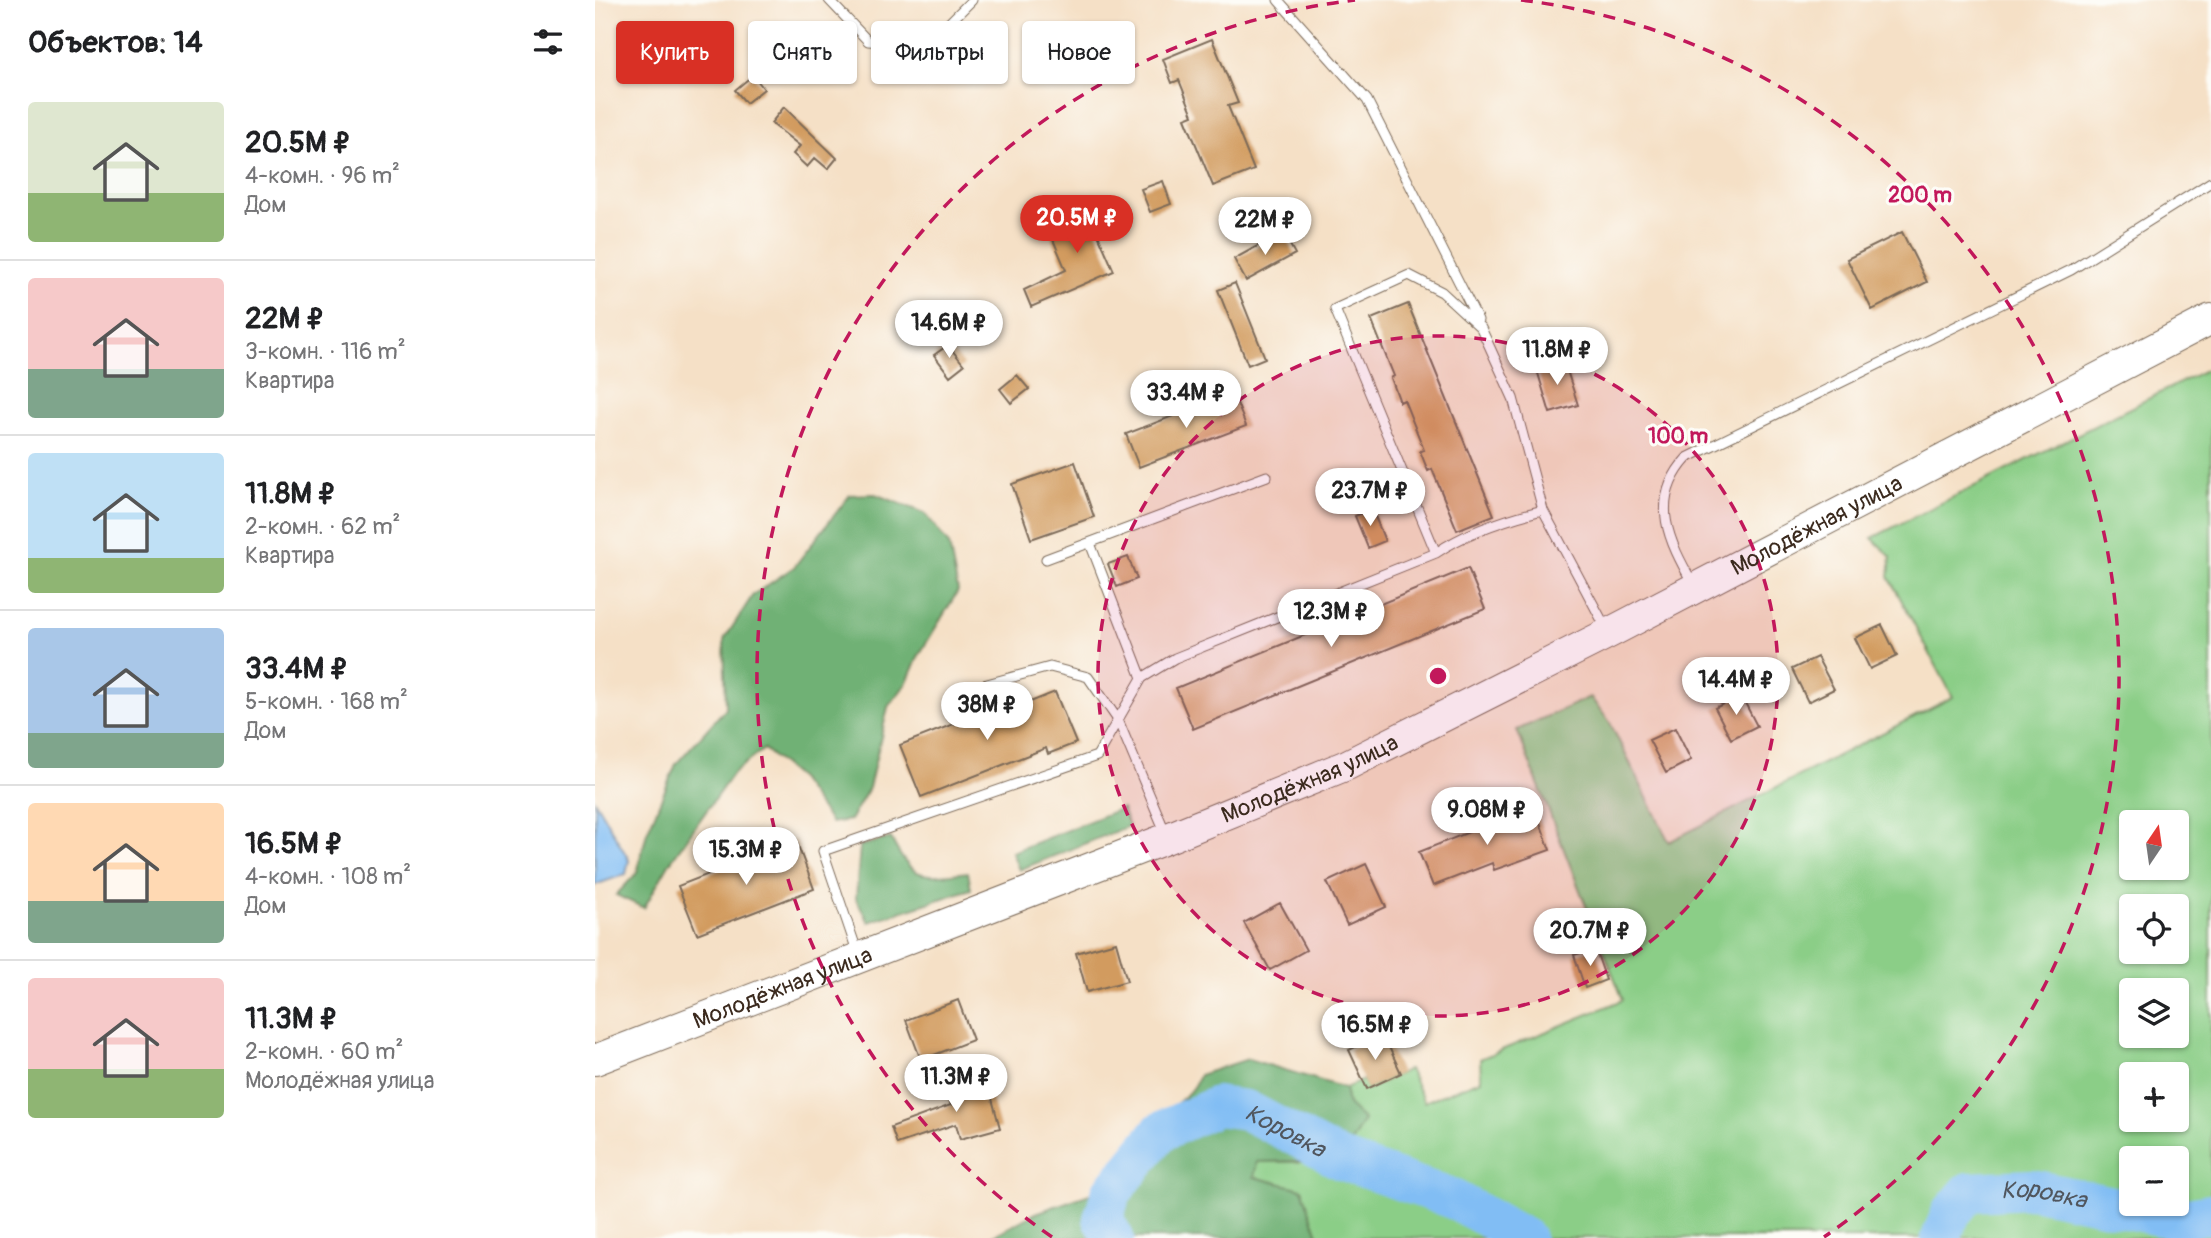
<!DOCTYPE html>
<html lang="ru">
<head>
<meta charset="utf-8">
<style>
	:root { --surface:#fff; --page:#f2f2f2; --text:#202124; --muted:#757577; --line:#e0e0e0; --accent:#d93025 }
	body { margin:0; font-family:Pangolin,sans-serif; background:var(--page); color:var(--text); height:100vh; display:flex; flex-direction:column; font-size:26px; white-space:nowrap }
	* { box-sizing:border-box; margin:0 }
	p { font-size:23px; color:var(--muted) }
	.icon { flex:none; width:38px; height:38px; fill:none; stroke:currentColor; stroke-width:2; stroke-linecap:round; stroke-linejoin:round }
	.map { position:relative; flex:1; overflow:hidden }
	.side { display:flex; flex-direction:column; background:var(--surface); width:595px }
	.side>* { flex:none }
	.top-card { position:absolute; left:21px; top:21px; width:665px; height:63px; display:flex; gap:14px }
	.needle { width:46px; rotate:13deg }
	.tools { position:absolute; left:1524px; top:810px; display:grid; gap:14px }
	.tools a { display:grid; place-items:center; width:70px; height:70px; border-radius:7px; background:var(--surface); box-shadow:0 2px 5px #0004; font-size:35px }
	.price { position:absolute; translate:-50% -60px; padding:0 16px; border-radius:24px; background:#fff; color:#222; font-size:23px; line-height:46px; filter:drop-shadow(0 2px 4px #0008) }
	.price::after { content:''; position:absolute; left:50%; top:42px; width:21px; height:16px; margin-left:-10px; background:inherit; clip-path:polygon(0 0,100% 0,50% 100%) }
	.price.current { background:var(--accent); color:#fff }
	ul { padding:0; list-style:none }
	li { display:flex; align-items:center; gap:21px; height:175px; padding:0 28px }
	li+li { border-top:2px solid var(--line) }
	li span { display:grid; place-items:center; flex:none; width:196px; height:140px; border-radius:7px; color:#555 }
	li>.icon { margin-inline-start:auto }
	span .icon { width:84px; height:84px; fill:#fffc; stroke-width:1 }
	li b { font-size:30px }
	h2 { display:flex; justify-content:space-between; align-items:center; height:84px; padding:0 28px; font-size:30px }
	.chip { padding:0 24px; border-radius:7px; background:var(--surface); box-shadow:0 2px 5px #0004; font-size:24px; line-height:63px }
	.chip.current { background:var(--accent); color:#fff }
	main { display:flex; flex:1; min-height:0 }
	.map>svg:first-child { display:block }
	.green { fill:#8bce87; stroke:#637c52; stroke-width:2; fill-rule:evenodd }
	.forest { fill:#70b174; stroke:#566e49; stroke-width:2 }
	.water { fill:#81bdf4; stroke:#5e7489; stroke-width:2 }
	.lines { fill:none; stroke-linecap:round; stroke-linejoin:round }
	.river { stroke:#81bdf4; stroke-width:40 }
	.building { fill:#d29b5e }
	.lane-casing { stroke:#7c6a59; stroke-width:11 }
	.primary-casing { stroke:#7c6a59; stroke-width:32 }
	.lane { stroke:#fff; stroke-width:9 }
	.primary { stroke:#fff; stroke-width:30 }
	.ring { fill:none; stroke:#c2185b; stroke-width:3.5; stroke-dasharray:12 9 }
	.labels { text-anchor:middle; dominant-baseline:central; stroke-width:6; stroke-linejoin:round; paint-order:stroke }
	.street-label { font-size:23px; fill:#3b2a1e; stroke:#fdfcf7 }
	.water-label { font-size:24px; font-style:italic; fill:#50565e; stroke:#fdfcf7 }
	.centre { fill:#c2185b; stroke:#fdfcf7; stroke-width:3.5 }
	.ring-label { font-size:21px; text-anchor:middle; font-weight:bold; fill:#c2185b; stroke:#fdfcf7; stroke-width:6; stroke-linejoin:round; paint-order:stroke }
</style>
</head>
<body>
<main>
<section class="side">
<h2>Объектов: 14<svg class="icon" aria-label="filters" viewBox="0 0 24 24"><path d="M4 7h16M4 17h16"/><circle cx="9" cy="7" r="2"/><circle cx="15" cy="17" r="2"/></svg></h2>
<ul>
<li><span style="background:linear-gradient(#dfe7d0 65%,#8fb573 0)"><svg class="icon" aria-label="home" viewBox="0 0 24 24"><path d="M3 11l9-7 9 7M6 9v11h12V9"/></svg></span><div><b>20.5M ₽</b><p>4-комн. · 96 m²</p><p>Дом</p></div></li>
<li><span style="background:linear-gradient(#f6c9c9 65%,#7fa58c 0)"><svg class="icon" aria-label="home" viewBox="0 0 24 24"><path d="M3 11l9-7 9 7M6 9v11h12V9"/></svg></span><div><b>22M ₽</b><p>3-комн. · 116 m²</p><p>Квартира</p></div></li>
<li><span style="background:linear-gradient(#bfe0f5 75%,#8fb573 0)"><svg class="icon" aria-label="home" viewBox="0 0 24 24"><path d="M3 11l9-7 9 7M6 9v11h12V9"/></svg></span><div><b>11.8M ₽</b><p>2-комн. · 62 m²</p><p>Квартира</p></div></li>
<li><span style="background:linear-gradient(#a9c7e8 75%,#7fa58c 0)"><svg class="icon" aria-label="home" viewBox="0 0 24 24"><path d="M3 11l9-7 9 7M6 9v11h12V9"/></svg></span><div><b>33.4M ₽</b><p>5-комн. · 168 m²</p><p>Дом</p></div></li>
<li><span style="background:linear-gradient(#ffd9b3 70%,#7fa58c 0)"><svg class="icon" aria-label="home" viewBox="0 0 24 24"><path d="M3 11l9-7 9 7M6 9v11h12V9"/></svg></span><div><b>16.5M ₽</b><p>4-комн. · 108 m²</p><p>Дом</p></div></li>
<li><span style="background:linear-gradient(#f6c9c9 65%,#8fb573 0)"><svg class="icon" aria-label="home" viewBox="0 0 24 24"><path d="M3 11l9-7 9 7M6 9v11h12V9"/></svg></span><div><b>11.3M ₽</b><p>2-комн. · 60 m²</p><p>Молодёжная улица</p></div></li>
</ul>
</section>
<div class="map">
<svg width="1616" height="1238" viewBox="0 0 1616 1238">
	<rect width="100%" height="100%" fill="#fdfcf7"/>
	<filter id="ink" filterUnits="userSpaceOnUse"><feTurbulence type="fractalNoise" baseFrequency=".0143" numOctaves="2"/><feDisplacementMap in="SourceGraphic" scale="14" xChannelSelector="R" yChannelSelector="G"/><feConvolveMatrix kernelMatrix="1 2 1 2 8 2 1 2 1" color-interpolation-filters="sRGB"/></filter>
	<filter id="wash" filterUnits="userSpaceOnUse"><feTurbulence type="fractalNoise" baseFrequency=".00686" numOctaves="4" result="noise"/><feDisplacementMap in="SourceGraphic" scale="28" xChannelSelector="R" yChannelSelector="G"/><feGaussianBlur stdDeviation="1.57" result="paint"/><feColorMatrix in="noise" values="0 0 0 0 0 0 0 0 0 0 0 0 0 0 0 0 0 1.4 0 .05"/><feComposite in="paint" operator="in"/></filter>
	<g filter="url(#wash)">
		<rect width="100%" height="100%" fill="#f5e0c6"/>
		<path class="green" d="M1616 367V1238H724L707 1189 659 1177 662 1162H722L753 1105 750 1088 768 1080 773 1089 814 1069 829 1102 886 1080 885 1059 1028 1000 922 730 995 697 1014 721 1074 842 1358 697 1294 577 1296 557 1277 538ZM1536 822H1582V868H1536ZM1536 906H1582V952H1536ZM1536 990H1582V1036H1536ZM1536 1074H1582V1120H1536ZM1536 1158H1582V1204H1536Z"/>
		<path class="forest" d="M280 494 330 513 354 545 363 591 324 655 311 684 293 707 274 788 255 820 236 823 204 779 169 749 138 773 74 864 49 908 21 895 42 873 52 832 81 764 131 708 129 640 158 595 199 567 255 495Z
			M527 808 534 826 424 870 417 852Z
			M296 838C317 882 329 877 373 872L376 889 274 922 261 899 265 846Z
			M653 1059 750 1088 753 1105 769 1120 746 1160 662 1162 659 1177 707 1189 724 1238H394L441 1213 520 1185C522 1175 522 1161 527 1152 546 1122 595 1105 604 1075Z"/>
		<path class="water" d="M0 801 34 860 31 874 0 885Z"/>
		<g class="lines">
			<g class="river">
				<path id="s1" d="M519 1238 508 1219 516 1193 565 1132 622 1106 651 1110 746 1160 856 1198 930 1238"/>
				<path id="s2" d="M1346 1238 1356 1213 1374 1192 1437 1189 1583 1220 1616 1214"/>
			</g>
		</g>
		<g id="blocks">
			<path class="building" d="M617 39 643 103 633 106 659 170 618 186 590 118 598 115 584 80 577 83 568 59Z
				M158 75 169 89 151 103 140 90Z
				M189 107 242 158 233 169 220 158 212 167 198 154 205 146 176 123Z
				M568 181 576 204 555 212 546 189Z
				M516 204 523 221 501 230 519 271 436 307 429 290 471 270 454 230Z
				M688 232 700 254 651 281 639 259Z
				M1307 232 1332 282 1277 310 1252 259Z
				M640 283 670 358 653 365 623 290Z
				M813 304 899 515 862 530 837 469 833 471 825 451 829 450 809 400 805 402 796 378 799 376 776 319Z
				M353 345 369 365 355 376 339 355Z
				M969 361 983 405 955 413 942 370Z
				M422 375 434 389 416 403 405 389Z
				M638 393 651 426 544 467 531 434Z
				M480 462 499 517 436 539 417 484Z
				M777 509 790 541 773 548 760 516Z
				M533 557 542 579 522 587 513 564Z
				M873 568 890 609 598 729 581 688Z
				M1287 625 1302 656 1275 669 1260 638Z
				M1222 657 1239 689 1213 702 1197 669Z
				M460 692 481 743 453 754 451 748 326 797 305 745 430 696 433 703Z
				M1146 695 1162 726 1136 739 1120 708Z
				M1080 728 1096 760 1071 773 1054 740Z
				M939 806 955 850 899 870 897 863 838 886 824 852Z
				M201 840 219 889 102 934 83 886Z
				M771 864 791 907 752 925 732 882Z
				M685 903 711 950 675 970 649 923Z
				M521 942 532 981 492 992 481 953Z
				M1000 948 1011 980 990 988 979 955Z
				M363 1000 378 1040 326 1060 311 1020Z
				M788 1034 806 1073 772 1089 754 1050Z
				M391 1077 405 1128 365 1139 361 1124 302 1144 296 1127 356 1105 351 1088Z"/>
		</g>
	</g>
	<g filter="url(#ink)">
		<use href="#blocks" fill-opacity="0" stroke="#7c6a59" stroke-width="2"/>
		<g class="lines">
			<defs>
				<path id="lane" d="M234 0 273 41 318 44 351 26 377 0
					M683 0 772 100 883 320
					M495 543 547 678 580 658 841 553C873 531 911 519 948 510
					M841 553 740 309 814 275 847 292 886 328 918 398 948 510 1012 630
					M451 559 672 476
					M1098 584C1074 541 1053 501 1092 458L1476 270 1616 182
					M370 690 455 667 493 677 523 720 571 834
					M263 954 228 851 502 756 547 678"/>
				<g id="primary">
					<path id="s3" d="M0 1060 573 838 752 765 1014 633 1616 319"/>
				</g>
			</defs>
			<use href="#lane" class="lane-casing"/>
			<use href="#primary" class="primary-casing"/>
			<use href="#lane" class="lane"/>
			<use href="#primary" class="primary"/>
		</g>
	</g>
	<circle cx="843" cy="676" r="340" fill="#c2185b" fill-opacity=".12"/>
	<g class="ring">
		<circle cx="843" cy="676" r="340"/>
		<path d="M457 1237A681 681 0 0 1 760 0M926 0A681 681 0 0 1 1229 1237"/>
	</g>
	<g class="labels">
		<g class="street-label">
			<text stroke="none"><textPath href="#s3" startOffset="1335">Молодёжная улица</textPath></text>
			<text stroke="none"><textPath href="#s3" startOffset="768">Молодёжная улица</textPath></text>
			<text stroke="none"><textPath href="#s3" startOffset="201">Молодёжная улица</textPath></text>
		</g>
		<g class="water-label">
			<text stroke="none"><textPath href="#s1" startOffset="264">Коровка</textPath></text>
			<text stroke="none"><textPath href="#s2" startOffset="130">Коровка</textPath></text>
		</g>
	</g>
	<circle cx="843" cy="676" r="10" class="centre"/>
	<g class="ring-label">
		<text x="1325" y="202">200 m</text>
		<text x="1083" y="443">100 m</text>
	</g>
</svg>
<div class="tools">
<a><svg class="needle" viewBox="-14 -14 28 28"><path d="M0-13l5 13h-10z" fill="#e53935"/><path d="M0 13l5-13h-10z" fill="#757577"/></svg></a>
<a><svg class="icon" aria-label="locate" viewBox="0 0 24 24"><circle cx="12" cy="12" r="6"/><path d="M12 2v4M12 18v4M2 12h4M18 12h4"/></svg></a>
<a><svg class="icon" aria-label="layers" viewBox="0 0 24 24"><path d="M12 4l9 5-9 5-9-5zM3 14l9 5 9-5"/></svg></a>
<a>+</a>
<a>−</a>
</div>
<b class="price current" style="left:482px;top:255px">20.5M ₽</b>
<b class="price" style="left:670px;top:257px">22M ₽</b>
<b class="price" style="left:354px;top:360px">14.6M ₽</b>
<b class="price" style="left:962px;top:387px">11.8M ₽</b>
<b class="price" style="left:591px;top:430px">33.4M ₽</b>
<b class="price" style="left:775px;top:528px">23.7M ₽</b>
<b class="price" style="left:736px;top:649px">12.3M ₽</b>
<b class="price" style="left:1141px;top:717px">14.4M ₽</b>
<b class="price" style="left:392px;top:742px">38M ₽</b>
<b class="price" style="left:892px;top:847px">9.08M ₽</b>
<b class="price" style="left:151px;top:887px">15.3M ₽</b>
<b class="price" style="left:995px;top:968px">20.7M ₽</b>
<b class="price" style="left:780px;top:1062px">16.5M ₽</b>
<b class="price" style="left:361px;top:1114px">11.3M ₽</b>
<div class="top-card">
<a class="chip current">Купить</a>
<a class="chip">Снять</a>
<a class="chip">Фильтры</a>
<a class="chip">Новое</a>
</div>
</div>
</main>
</body>
</html>
